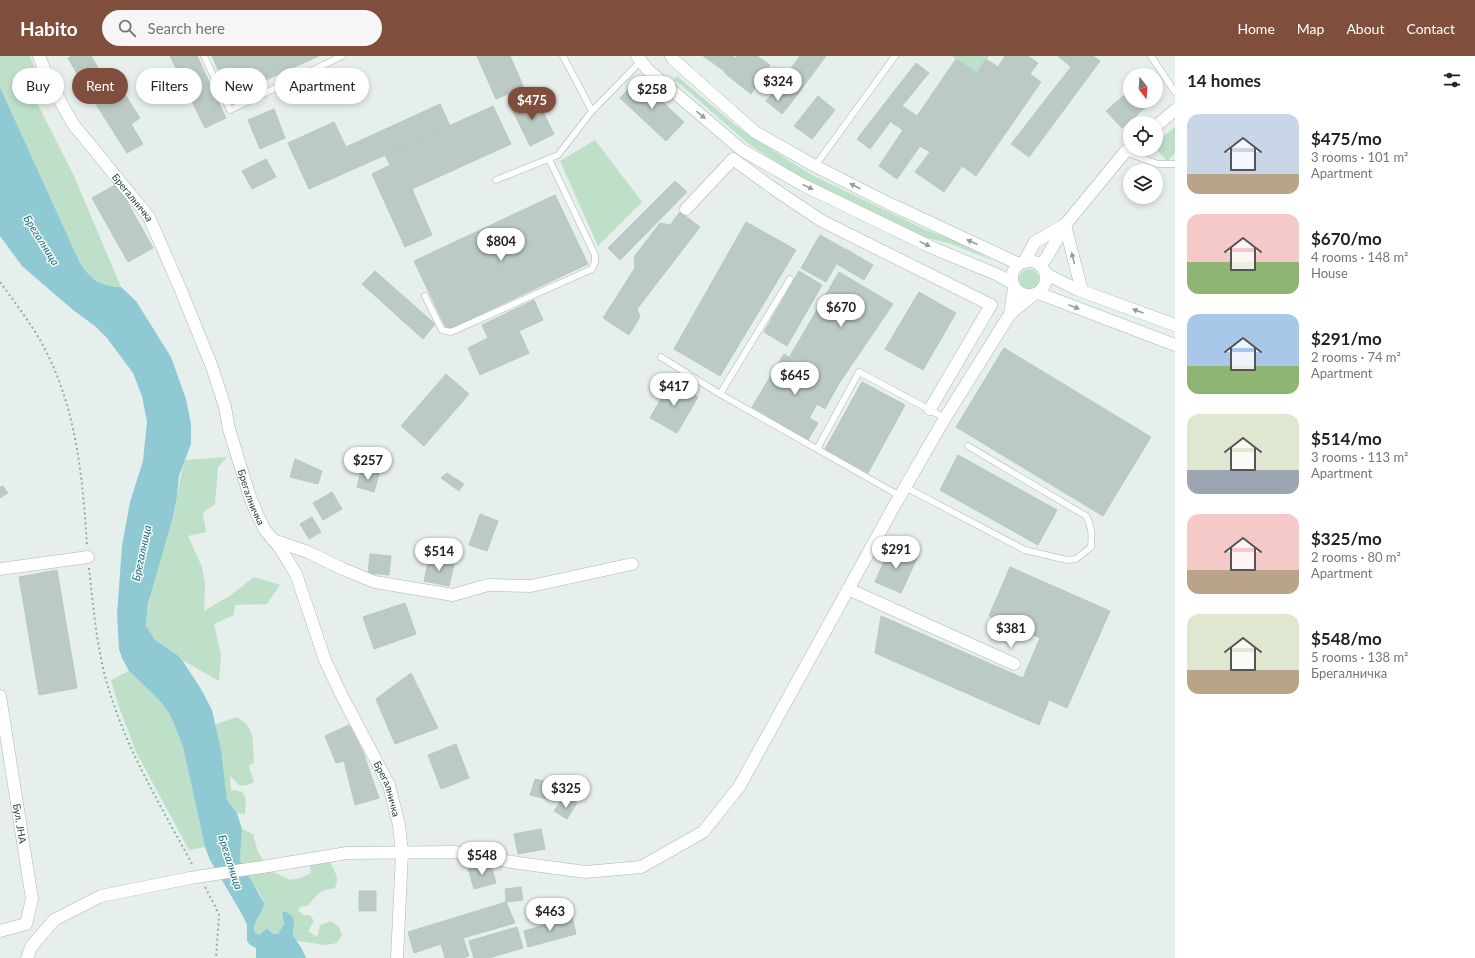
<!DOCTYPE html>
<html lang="en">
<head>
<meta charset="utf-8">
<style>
	:root { --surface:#fff; --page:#f6f6f6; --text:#222; --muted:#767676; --accent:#804e3d }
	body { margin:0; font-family:Lato,sans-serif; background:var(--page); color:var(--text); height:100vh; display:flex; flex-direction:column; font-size:15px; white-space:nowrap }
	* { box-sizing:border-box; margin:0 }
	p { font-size:13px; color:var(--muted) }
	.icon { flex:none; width:22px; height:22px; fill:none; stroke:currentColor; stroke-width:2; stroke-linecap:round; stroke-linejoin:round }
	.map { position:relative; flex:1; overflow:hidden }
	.details { display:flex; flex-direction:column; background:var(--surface); width:300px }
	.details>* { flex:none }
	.hud { position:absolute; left:12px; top:12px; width:380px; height:36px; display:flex; gap:8px }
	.needle { width:26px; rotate:163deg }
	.controls { position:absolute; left:1123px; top:12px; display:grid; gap:8px }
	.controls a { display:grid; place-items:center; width:40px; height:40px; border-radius:50%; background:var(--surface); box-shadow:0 2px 6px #0003; font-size:20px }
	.price { position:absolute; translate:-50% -34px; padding:0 9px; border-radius:14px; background:#fff; color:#222; font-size:13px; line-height:26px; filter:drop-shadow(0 1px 2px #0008) }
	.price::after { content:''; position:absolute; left:50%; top:24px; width:12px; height:9px; margin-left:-6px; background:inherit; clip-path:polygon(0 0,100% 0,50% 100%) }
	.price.selected { background:var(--accent); color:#fff }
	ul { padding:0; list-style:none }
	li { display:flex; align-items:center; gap:12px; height:100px; padding:0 12px }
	li span { display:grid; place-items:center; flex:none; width:112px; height:80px; border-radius:12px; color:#555 }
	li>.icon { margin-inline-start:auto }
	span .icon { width:48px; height:48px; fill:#fffc; stroke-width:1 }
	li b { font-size:17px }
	h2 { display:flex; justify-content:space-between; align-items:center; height:48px; padding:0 12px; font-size:17px }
	.pill { padding:0 14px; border-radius:18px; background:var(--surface); box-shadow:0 2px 6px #0003; font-size:14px; line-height:36px }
	.pill.selected { background:var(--accent); color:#fff }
	header { display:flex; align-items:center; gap:24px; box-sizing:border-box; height:56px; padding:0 20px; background:var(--accent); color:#fff }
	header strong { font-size:19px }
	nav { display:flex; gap:22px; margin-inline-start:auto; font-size:14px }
	.search { width:280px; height:36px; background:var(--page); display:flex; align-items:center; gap:10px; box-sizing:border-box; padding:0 14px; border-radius:22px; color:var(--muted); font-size:15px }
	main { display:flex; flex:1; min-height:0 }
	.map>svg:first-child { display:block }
	.green { fill:#bfe0c8 }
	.water { fill:#8ec9d4 }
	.building { fill:#bbcac4; stroke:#b8c9c2 }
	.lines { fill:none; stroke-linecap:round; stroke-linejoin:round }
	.service-casing { stroke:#a8b8b2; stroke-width:7 }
	.minor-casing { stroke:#a8b8b2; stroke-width:13 }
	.secondary-casing { stroke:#a4bbb3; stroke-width:13 }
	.path { stroke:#86b3a5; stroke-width:2; stroke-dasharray:2 3; stroke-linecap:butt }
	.service { stroke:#fff; stroke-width:6 }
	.minor { stroke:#fff; stroke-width:12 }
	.secondary { stroke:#fff; stroke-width:12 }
	.minor-bridge-casing { stroke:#a8b8b2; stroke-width:13; stroke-linecap:butt }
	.minor-bridge { stroke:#fff; stroke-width:12 }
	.oneway { fill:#92a09c }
	.labels { text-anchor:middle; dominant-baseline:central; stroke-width:3; stroke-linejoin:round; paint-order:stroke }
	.street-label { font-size:10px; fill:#24423a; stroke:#f7fbf9 }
	.water-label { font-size:11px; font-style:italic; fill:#1c6f80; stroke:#f7fbf9 }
</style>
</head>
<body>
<header>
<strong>Habito</strong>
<div class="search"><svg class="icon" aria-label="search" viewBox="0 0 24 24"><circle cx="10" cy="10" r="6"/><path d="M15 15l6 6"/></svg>Search here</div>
<nav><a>Home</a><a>Map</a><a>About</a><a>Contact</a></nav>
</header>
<main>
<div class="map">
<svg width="1175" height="902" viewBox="0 0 1175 902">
	<rect width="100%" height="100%" fill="#e6efeb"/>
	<path class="green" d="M0 0H30L36 16 30 33 74 120 121 231C100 230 92 225 80 207L0 31Z
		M952 0H989L977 17Z
		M677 20 735 69 755 83 810 118 924 173 954 184 994 205 951 188 920 180 805 124 750 89 674 23Z
		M1175 71V98L1167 105 1156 93V87Z
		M595 84 642 146 598 190 560 105Z
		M1019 223a10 10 0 1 1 20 0a10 10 0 1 1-20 0Z
		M227 401 218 411 215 448 203 457 206 476 188 480 202 511 205 527 204 555 231 539 254 521 280 529 267 548 235 549 234 559 214 568 221 599 219 625 182 604C172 593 151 587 147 571 146 567 147 562 147 559 150 526 164 493 173 461 178 442 179 423 185 404Z
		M129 615 159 644 169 657 175 670 183 691 205 791 189 794 136 696 118 648 111 624Z
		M236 661C257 671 252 686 254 707L249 710 254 726 248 729 240 730 230 720 231 734C250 734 245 745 245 758L237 757 227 744 215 669Z
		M242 773 253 778 258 796 265 807 243 810 240 802Z
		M330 805C334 817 340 819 335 832 320 834 318 837 309 849L300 851 298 855 304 859H310L314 865 308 875 317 881 320 869 331 865 339 871 342 879 337 887 326 889 297 885 293 879 294 867 285 855 283 856 282 858 284 868 278 878H273L267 872 259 879 255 878C249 865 265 858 264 848 263 840 252 827 248 819L271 815 290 824 300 822 311 817 310 809Z"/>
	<path class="water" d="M0 31 80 207C92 225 100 230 121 231L136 245 171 301 186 343 191 368V388L179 420 177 441 173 461 148 547 146 570 155 584 177 599 182 604 201 633 212 654 221 694 227 744 237 757 242 773 240 802 241 806 264 847C264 858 252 864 254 876L259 879 267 872 273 878H278L284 868 282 857 285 855 292 860 294 865 293 879 302 893 306 902H256V892L250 889 247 885V869L243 860 210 804 205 791 183 691 175 670 169 657 159 644 129 615 122 602 119 593 117 558 122 490 130 446 143 405 147 366 142 340 133 317 107 282 95 270 73 254 22 210 0 180Z"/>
	<path class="building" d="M72 0H91L98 12 80 23 68 2Z
		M170 0H197L226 62 205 72Z
		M212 0H319L230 40Z
		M477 0H510L528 41 512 48 508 38 496 43Z
		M703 0H732L736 2 737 0H757L770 9 751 38 727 19 723 14Z
		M800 0H826L791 47 775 34Z
		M1005 0H1028L1038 7 1030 18 1041 26 976 120 962 110 944 136 915 116 930 96 920 90 897 123 879 110 903 74 891 66 902 50 917 60 956 3 977 17 986 3 998 11Z
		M1058 0H1093L1100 5 1029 101 1011 88 1071 11Z
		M916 7 929 17 902 50 870 93 857 83Z
		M115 23 140 62 131 68 143 88 127 97 90 39Z
		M638 23 684 66 666 85 620 42Z
		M775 34 791 47 782 58 766 45Z
		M1130 34V45H1141L1146 51 1122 72 1106 55Z
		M535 40 554 78 530 90 511 51Z
		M818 40 835 54 812 83 794 70Z
		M440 48 450 70 309 133 288 87 334 66 346 91Z
		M493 50 511 88 412 133 432 179 405 191 372 118 390 109 385 99Z
		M274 53 285 82 260 93 248 64Z
		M266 103 276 121 252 133 242 115Z
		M675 125 687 136 620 204 608 192Z
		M117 128 153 192 128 206 92 142Z
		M555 139 588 208 447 274 414 205Z
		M680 156 700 171 637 253 640 261 629 279 603 262 635 212 634 201 660 167 670 169Z
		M746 166 796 194 720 320 674 293Z
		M820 179 845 193 826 226 801 212Z
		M846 193 873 209 864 224 837 208Z
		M375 215 435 268 423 283 362 228Z
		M799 215 822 229 787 290 764 276Z
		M839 216 893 248 838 329 790 300Z
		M919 236 956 257 923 314 885 293Z
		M534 244 543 264 519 275 529 297 480 319 468 292 488 282 482 269Z
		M1004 292 1151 381 1103 460 956 371Z
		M784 298 838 329 825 353 817 348 809 362 818 367 808 384 752 351Z
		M446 318 469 338 424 390 401 370Z
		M671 325 698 341 677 377 650 362Z
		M862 326 905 349 868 417 825 393Z
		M958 399 1057 454 1038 489 940 434Z
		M295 403 322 415 318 428 290 421Z
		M361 414 379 418 374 436 357 431Z
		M447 417 464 428 459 435 441 422Z
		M3 430 8 437 0 442V431Z
		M332 436 342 453 323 464 313 447Z
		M480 458 498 465 487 495 469 489Z
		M312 461 321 476 309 483 300 468Z
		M891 490 917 502 901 537 875 526Z
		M370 498 391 500 389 519 368 517Z
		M429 503 454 508 449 530 424 525Z
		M1010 511 1110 555 1067 652 1049 644 1039 669 875 597 881 560 1023 622 1040 582 989 560Z
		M57 514 77 632 39 639 19 521Z
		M405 547 416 578 374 593 363 561Z
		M411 617 438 672 395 688 376 643Z
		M349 669 363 696 379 742 355 749 344 705 336 707 325 680Z
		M456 688 469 722 441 733 428 699Z
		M535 723 556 728 551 744 530 739Z
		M571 743 577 747 567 763 554 755 560 746 568 748Z
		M541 773 545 793 518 798 514 778Z
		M490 806 496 827 474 833 468 812Z
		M521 831 523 844 506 846 505 833Z
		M359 835H376V855H359Z
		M506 846 515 867 463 882 469 900 463 902H445L441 888 414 897 408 876Z
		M572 861 576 878 528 891 524 875Z
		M517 871 523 892 489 902H474L469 885Z"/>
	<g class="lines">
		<defs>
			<path id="service" d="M204 0 230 54 342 0
				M563 0 592 55 641 5
				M1151 0 1175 36
				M1125 96 1158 108H1175
				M815 110 895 0
				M496 124 558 99 592 55
				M790 223 720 338 817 393
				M425 240 442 274 451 276 592 213 595 206V199L549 103
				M661 301 720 338
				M905 431 1025 494 1067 504 1076 503 1091 491C1092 479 1092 470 1086 460L968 390
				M900 440 817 393 859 316 945 362"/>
			<g id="minor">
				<path id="s1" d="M39 0 49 25 73 68 149 161 180 232 212 311 225 351 229 373 249 438 256 456 265 474 280 492 296 518 325 604 341 638 389 729 399 769 402 797 397 902"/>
				<path d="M1156 70 1175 54"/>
				<path d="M686 153 733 103 774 133 822 165 991 249 930 353"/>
				<path d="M1065 169 1082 235"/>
				<path d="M1024 206 1035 186 1064 169"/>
				<path d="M1040 209 1047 201 1065 169 1125 96 1130 92"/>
				<path d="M1010 258 1014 232"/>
				<path d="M273 484 308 496 343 513 375 526 453 539 488 529 531 530 632 508"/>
				<path d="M0 513 88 501"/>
				<path d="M848 533 1014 608"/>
				<path id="s2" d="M0 640 32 843 26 868 0 875"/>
				<path d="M262 811 347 797 454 796 518 807 586 816 641 811 703 776 739 731 893 452 945 362 1010 258 1033 239"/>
				<path d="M27 902 31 891 54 864 101 840 190 822"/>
			</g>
			<path id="secondary" d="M637 0 648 14 742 94 803 129 931 191 998 219 1012 227
				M671 0 675 5 755 76 815 110 888 147 1019 208
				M1012 222a17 17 0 1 1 34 0a17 17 0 1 1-34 0Z
				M1046 218 1076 233 1175 269
				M1038 237 1175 289"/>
		</defs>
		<use href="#service" class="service-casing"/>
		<use href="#minor" class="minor-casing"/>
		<use href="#secondary" class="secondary-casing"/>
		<path class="path" d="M0 226C11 241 22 256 32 271 75 337 82 413 87 489
			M89 512C94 555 97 601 112 643 131 702 164 755 193 810
			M205 831 215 850 219 859 216 902"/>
		<use href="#service" class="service"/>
		<use href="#minor" class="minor"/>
		<use href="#secondary" class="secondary"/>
		<defs>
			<path id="minor-bridge" d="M190 822 262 811"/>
		</defs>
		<use href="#minor-bridge" class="minor-bridge-casing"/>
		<use href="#minor-bridge" class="minor-bridge"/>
	</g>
	<defs><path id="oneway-solid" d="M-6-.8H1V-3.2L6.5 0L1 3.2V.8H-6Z"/></defs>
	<g class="oneway">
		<use href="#oneway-solid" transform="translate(701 59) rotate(40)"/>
		<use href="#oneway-solid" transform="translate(855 130) rotate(-153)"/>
		<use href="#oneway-solid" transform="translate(808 131) rotate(26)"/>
		<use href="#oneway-solid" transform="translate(972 186) rotate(-156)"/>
		<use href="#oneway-solid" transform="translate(925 188) rotate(26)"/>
		<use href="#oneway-solid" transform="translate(1073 202) rotate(-104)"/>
		<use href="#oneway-solid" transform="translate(1074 251) rotate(21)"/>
		<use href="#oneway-solid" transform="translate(1138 255) rotate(-160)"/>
	</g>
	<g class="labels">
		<g class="street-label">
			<text stroke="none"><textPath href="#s1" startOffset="171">Брегалничка</textPath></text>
			<text stroke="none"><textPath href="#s1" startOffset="495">Брегалничка</textPath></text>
			<text stroke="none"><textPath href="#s1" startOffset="819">Брегалничка</textPath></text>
			<text stroke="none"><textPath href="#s2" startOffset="129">Бул. ЈНА</textPath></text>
		</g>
		<g class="water-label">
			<text transform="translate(42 184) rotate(58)">Брегалница</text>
			<text transform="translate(141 497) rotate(-78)">Брегалница</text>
			<text transform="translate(231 806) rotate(72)">Брегалница</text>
		</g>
	</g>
</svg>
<div class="controls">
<a><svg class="needle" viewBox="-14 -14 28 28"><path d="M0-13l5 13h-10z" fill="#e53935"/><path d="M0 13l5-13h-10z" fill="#767676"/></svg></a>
<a><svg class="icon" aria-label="locate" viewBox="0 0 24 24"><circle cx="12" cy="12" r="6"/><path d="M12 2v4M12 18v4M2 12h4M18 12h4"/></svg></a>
<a><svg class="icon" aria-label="layers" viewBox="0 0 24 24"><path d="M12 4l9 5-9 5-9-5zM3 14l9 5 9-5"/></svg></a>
</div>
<b class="price" style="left:778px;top:46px">$324</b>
<b class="price" style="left:652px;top:54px">$258</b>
<b class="price selected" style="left:532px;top:65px">$475</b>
<b class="price" style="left:501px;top:206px">$804</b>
<b class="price" style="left:841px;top:272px">$670</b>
<b class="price" style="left:795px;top:340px">$645</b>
<b class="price" style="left:674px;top:351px">$417</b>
<b class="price" style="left:368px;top:425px">$257</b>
<b class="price" style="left:896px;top:514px">$291</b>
<b class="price" style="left:439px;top:516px">$514</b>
<b class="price" style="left:1011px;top:593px">$381</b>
<b class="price" style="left:566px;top:753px">$325</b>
<b class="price" style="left:482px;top:820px">$548</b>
<b class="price" style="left:550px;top:876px">$463</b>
<div class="hud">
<a class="pill">Buy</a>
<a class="pill selected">Rent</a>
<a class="pill">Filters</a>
<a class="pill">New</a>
<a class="pill">Apartment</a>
</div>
</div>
<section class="details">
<h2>14 homes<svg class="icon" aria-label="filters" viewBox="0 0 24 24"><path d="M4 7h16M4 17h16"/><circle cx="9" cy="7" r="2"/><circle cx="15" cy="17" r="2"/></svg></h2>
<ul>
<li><span style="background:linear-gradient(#c9d6e8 75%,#b9a48a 0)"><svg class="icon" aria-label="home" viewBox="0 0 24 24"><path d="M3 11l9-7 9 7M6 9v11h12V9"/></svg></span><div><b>$475/mo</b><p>3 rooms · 101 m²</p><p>Apartment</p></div></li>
<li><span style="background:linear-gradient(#f6c9c9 60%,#8fb573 0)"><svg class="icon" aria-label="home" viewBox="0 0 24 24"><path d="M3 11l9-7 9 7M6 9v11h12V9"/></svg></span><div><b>$670/mo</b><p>4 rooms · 148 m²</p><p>House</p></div></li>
<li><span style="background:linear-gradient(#a9c7e8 65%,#8fb573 0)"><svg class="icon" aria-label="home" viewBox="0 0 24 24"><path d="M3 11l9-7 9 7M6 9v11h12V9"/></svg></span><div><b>$291/mo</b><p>2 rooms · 74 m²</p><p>Apartment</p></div></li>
<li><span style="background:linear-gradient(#dfe7d0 70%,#9aa5b1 0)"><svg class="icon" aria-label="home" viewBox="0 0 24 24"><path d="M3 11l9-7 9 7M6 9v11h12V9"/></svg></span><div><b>$514/mo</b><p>3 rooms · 113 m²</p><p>Apartment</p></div></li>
<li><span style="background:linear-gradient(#f6c9c9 70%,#b9a48a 0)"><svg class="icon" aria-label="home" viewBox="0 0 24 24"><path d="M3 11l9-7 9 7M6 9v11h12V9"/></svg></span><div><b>$325/mo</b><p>2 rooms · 80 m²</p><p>Apartment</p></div></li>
<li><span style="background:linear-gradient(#dfe7d0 70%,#b9a48a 0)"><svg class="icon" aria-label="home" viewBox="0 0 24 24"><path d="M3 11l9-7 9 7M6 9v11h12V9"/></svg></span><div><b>$548/mo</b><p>5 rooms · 138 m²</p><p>Брегалничка</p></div></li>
</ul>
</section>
</main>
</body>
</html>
